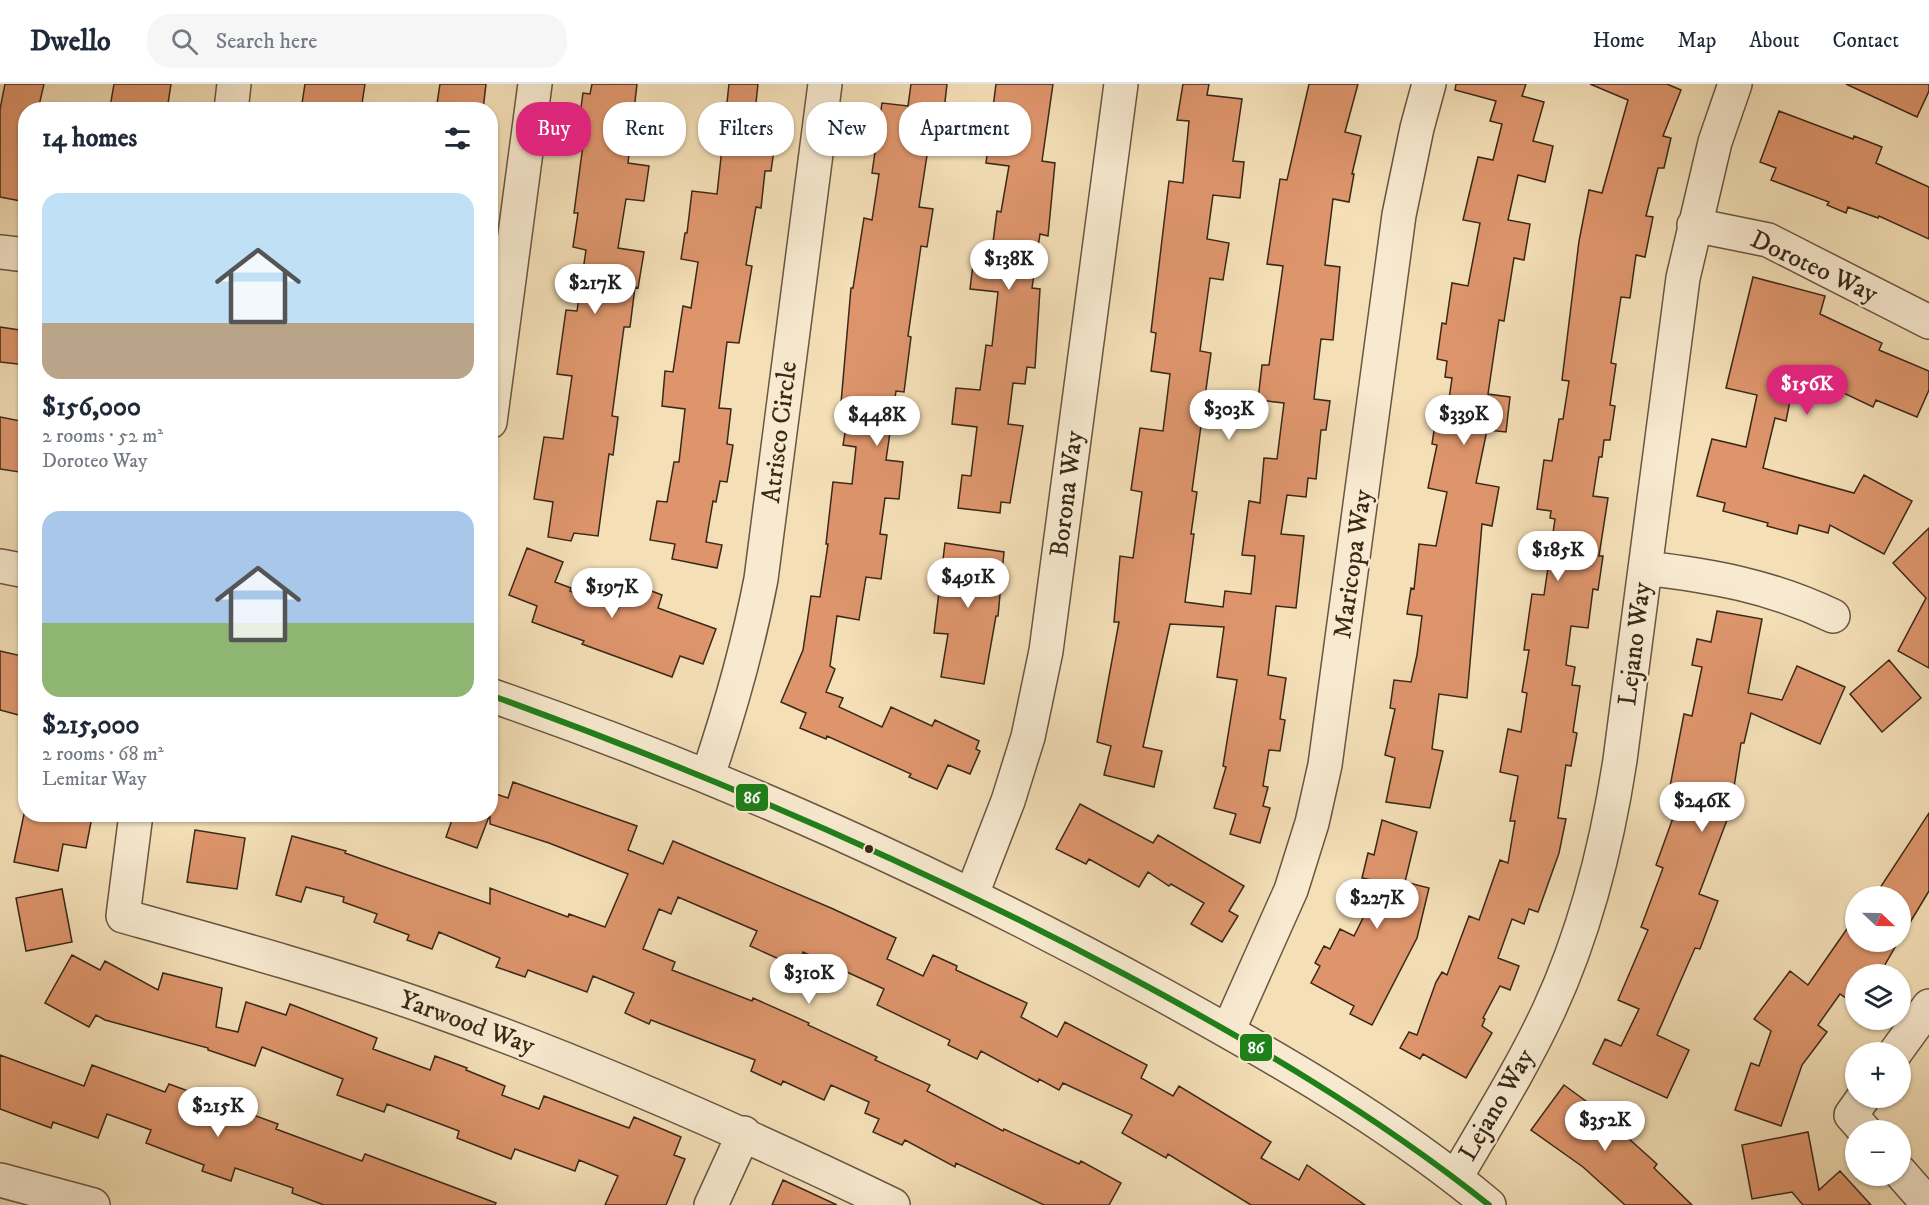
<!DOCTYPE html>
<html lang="en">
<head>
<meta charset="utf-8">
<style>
	:root { --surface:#fff; --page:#f6f6f7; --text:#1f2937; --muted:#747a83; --line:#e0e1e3; --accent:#db2777 }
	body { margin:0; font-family:"IM FELL DW Pica",serif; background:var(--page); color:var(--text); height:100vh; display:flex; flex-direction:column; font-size:22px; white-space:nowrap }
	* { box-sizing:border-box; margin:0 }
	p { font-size:20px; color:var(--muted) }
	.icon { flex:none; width:33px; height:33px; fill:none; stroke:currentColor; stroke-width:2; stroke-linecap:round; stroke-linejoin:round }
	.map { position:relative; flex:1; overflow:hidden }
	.drawer { position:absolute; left:18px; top:18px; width:480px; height:720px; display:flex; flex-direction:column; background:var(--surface); border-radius:24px; box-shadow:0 2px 4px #0004 }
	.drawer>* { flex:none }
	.hud { position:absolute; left:516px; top:18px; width:570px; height:54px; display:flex; gap:12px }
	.needle { width:39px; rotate:112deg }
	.buttons { position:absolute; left:1845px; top:802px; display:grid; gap:12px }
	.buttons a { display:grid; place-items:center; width:66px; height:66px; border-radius:50%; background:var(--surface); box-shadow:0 2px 4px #0004; font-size:30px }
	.price { position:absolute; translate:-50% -51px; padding:0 14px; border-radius:21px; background:#fff; color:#222; font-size:20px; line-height:39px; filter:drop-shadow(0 2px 3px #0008) }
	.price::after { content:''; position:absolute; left:50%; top:36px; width:18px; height:14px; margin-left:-9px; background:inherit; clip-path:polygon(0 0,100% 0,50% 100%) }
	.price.selected { background:var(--accent); color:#fff }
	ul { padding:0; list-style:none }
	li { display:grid; align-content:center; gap:12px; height:318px; padding:0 24px }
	li span { display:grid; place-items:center; height:186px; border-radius:18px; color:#555 }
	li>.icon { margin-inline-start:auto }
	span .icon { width:108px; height:108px; fill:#fffc; stroke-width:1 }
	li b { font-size:26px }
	h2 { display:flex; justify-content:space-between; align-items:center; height:72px; padding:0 24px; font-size:26px }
	.chip { padding:0 21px; border-radius:24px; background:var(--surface); box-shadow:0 2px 4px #0004; font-size:21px; line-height:54px }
	.chip.selected { background:var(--accent); color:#fff }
	header { display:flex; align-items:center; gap:36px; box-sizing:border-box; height:84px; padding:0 30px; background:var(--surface); border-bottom:2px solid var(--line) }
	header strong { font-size:28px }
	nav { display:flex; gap:33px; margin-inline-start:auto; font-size:21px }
	.search { width:420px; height:54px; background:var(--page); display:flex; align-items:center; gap:15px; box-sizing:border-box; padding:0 21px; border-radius:24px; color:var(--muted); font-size:22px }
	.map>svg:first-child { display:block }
	.building { fill:#de956c; stroke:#3a2819; stroke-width:1.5 }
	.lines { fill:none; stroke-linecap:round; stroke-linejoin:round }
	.minor-casing { stroke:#685640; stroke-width:36 }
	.minor { stroke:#f8ead0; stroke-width:33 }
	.bus-1-casing { stroke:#f8ead0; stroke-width:10 }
	.bus-1 { stroke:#1e8019; stroke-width:6 }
	.bus-dot { fill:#3a2819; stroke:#f8ead0; stroke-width:2 }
	.labels { text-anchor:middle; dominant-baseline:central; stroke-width:5; stroke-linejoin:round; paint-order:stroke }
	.street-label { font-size:26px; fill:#3a2819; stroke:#f8ead0 }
	.line-badge { stroke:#f8ead0; stroke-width:2 }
	.badge-label { font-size:16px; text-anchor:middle; font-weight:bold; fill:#fff }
</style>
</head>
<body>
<header>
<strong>Dwello</strong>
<div class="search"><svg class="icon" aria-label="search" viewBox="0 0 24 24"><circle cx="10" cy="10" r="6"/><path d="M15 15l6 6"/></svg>Search here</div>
<nav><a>Home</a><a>Map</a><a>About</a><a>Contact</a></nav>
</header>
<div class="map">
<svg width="1929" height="1121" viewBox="0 0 1929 1121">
	<rect width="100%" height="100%" fill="#f4dfb7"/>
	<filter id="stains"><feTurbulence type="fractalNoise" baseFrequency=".00333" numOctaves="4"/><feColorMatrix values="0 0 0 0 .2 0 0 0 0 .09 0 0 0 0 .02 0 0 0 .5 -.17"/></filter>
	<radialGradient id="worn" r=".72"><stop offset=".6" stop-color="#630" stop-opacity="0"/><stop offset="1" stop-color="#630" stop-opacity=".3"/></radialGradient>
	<path class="building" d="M5 0H44L38 26H26V118L0 113V25Z
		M114 0H171L167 26 110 23Z
		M305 0H365L361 26H301Z
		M440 0H486L483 26H436Z
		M592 0H637L628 79 649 82 644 117 626 115 618 164 644 168 638 204 635 203 630 243H624L612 332 618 333 613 371 609 370 598 452 574 449 571 457 548 453 553 418 534 415 544 353 563 355 572 292 557 290 566 226 577 227 586 166 573 163 578 129H574L585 46 578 45 583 9 590 10Z
		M729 0H758L755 28 772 30 768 58 775 59 771 87H765L761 124 756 123 746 181 752 182 739 259 727 258 719 324 731 325 727 360 733 361 727 398 720 397 716 418 713 417 706 458 722 461 717 484 672 475 675 460 650 456 657 417 667 418 674 378H679L685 325 662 322 665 287 673 288 683 222 691 224 698 178 681 175 685 149H687L692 107 717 110Z
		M911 0H947L941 53 930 52 919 123 933 125 927 163 921 162 908 252 911 253 904 308 896 307 886 376 903 378 899 415 885 414 880 450 887 451 881 495 866 493 859 536 837 532 830 582 835 585 826 608 843 614 839 623 882 643 891 623 932 642 935 636 979 657 976 665 980 667 970 690 948 681 937 705 909 693 911 690 827 652 826 655 800 644 806 629 781 618 803 566 811 512 820 513 828 460H826L833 398 852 400 856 363 843 361 846 343 839 342 851 204H853L864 134 872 136 879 90 872 89 882 19 908 22Z
		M996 0H1053L1042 77 1055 79 1048 152 1040 150 1032 204 1040 205 1035 284 1027 283 1025 300 1013 299 1008 340 1023 342 1010 419 1001 418 1000 429 958 424 962 391 971 392 977 343 952 340 956 304 980 306 986 261 992 262 998 208 970 205 974 172 991 174 997 127 1001 128 1009 82 986 79Z
		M1183 0H1209L1207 11 1242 15 1233 77 1244 78 1240 114 1213 111 1207 155 1229 159 1223 196 1210 194 1200 267 1211 269 1192 407 1197 408 1191 450H1194L1185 518 1223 523 1225 507 1251 510 1255 472 1242 471 1249 417 1260 419 1264 374 1277 375 1284 319 1258 316 1262 281H1269L1283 182 1267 180 1280 95 1287 96 1309 0H1358L1345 48 1361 52 1352 90H1354L1349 118 1333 115 1325 181 1340 183 1333 256 1321 255 1314 315 1330 317 1326 346H1321L1316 395 1308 394 1306 413 1287 411 1281 450 1304 452 1296 524 1276 522 1268 591 1286 594 1280 635 1285 636 1280 667 1269 666 1263 702 1268 703 1263 722 1270 724 1260 759 1230 750 1236 730 1214 724 1226 683 1223 682 1237 596 1217 593 1224 543 1170 540 1143 663 1162 667 1154 703 1104 691 1111 662 1097 658 1119 538H1114L1120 472 1133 474 1142 408 1131 406 1140 344 1163 347 1170 290 1151 287 1156 249 1151 248 1169 97 1183 99 1189 37 1177 36Z
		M1456 0H1526L1522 12 1544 18 1533 57 1553 62 1545 98 1518 91 1508 136 1530 140 1524 176 1514 174 1504 237 1499 236 1488 310 1510 313 1506 348 1487 346 1476 399 1499 403 1492 442 1482 440 1467 614 1439 610 1432 665 1443 667 1430 724 1386 718 1395 674 1385 671 1395 625 1390 624 1394 596 1411 598 1417 571 1422 532 1407 530 1411 504 1414 505 1419 460 1436 462 1447 408 1428 404 1437 361 1432 360 1436 334 1446 336 1452 294 1445 293 1447 277 1437 275 1442 239 1446 240 1452 199 1468 202 1480 139 1463 136 1478 73 1493 76 1502 40 1490 37 1496 17 1455 6Z
		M1590 0H1667L1681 6 1663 52 1671 54 1664 84H1658L1646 132 1653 133 1645 173 1636 171 1630 214 1621 213 1611 279 1616 280 1610 321 1615 322 1610 356H1604L1602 373H1599L1593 412 1608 414 1599 472H1603L1598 506 1593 505 1588 544 1571 542 1566 581 1575 583 1572 601 1580 602 1573 648 1577 649 1571 682 1566 681 1558 734 1566 735 1559 769 1538 828 1529 825 1524 840 1512 835 1498 874 1519 882 1510 906 1500 902 1483 934 1485 935 1482 942 1492 949 1466 994 1423 970 1420 975 1400 964 1409 948 1417 951 1436 898 1442 888 1447 891 1469 832 1479 836 1500 776 1508 779 1515 737H1510L1518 692 1500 688 1508 645 1521 648 1527 609 1522 608 1529 566H1524L1532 510 1544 511 1555 435 1550 434 1551 427 1537 425 1544 376 1552 377 1559 335H1563L1569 297 1562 296 1579 157 1589 106 1602 109 1628 16Z
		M1846 0H1929V7L1917 33Z
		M1779 27 1853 55 1854 52 1882 63 1876 79 1929 103V155L1879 132 1878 134 1848 123 1846 129 1827 121 1829 118 1771 96 1776 84 1760 78Z
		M1753 193 1825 212 1820 230 1882 259 1879 266 1929 287V306L1917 333 1876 316 1873 323 1806 291 1802 309 1792 307 1786 337 1775 334 1763 384 1854 409 1864 391 1912 417 1884 470 1830 441 1828 449 1799 441 1797 450 1767 442 1768 439 1723 427 1725 419 1697 412 1712 355 1746 363 1757 311 1726 304Z
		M0 243 26 247V281L0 278Z
		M0 333 26 338V389L0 385Z
		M1929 444V584L1898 567 1926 514 1893 479Z
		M945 459 1004 468 998 532H996L984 600 941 593 948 550 934 549Z
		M527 464 563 478 555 498 571 504 570 507 618 525 628 498 662 511 658 524 716 545 703 580 680 572 672 593 582 560 584 557 532 538 537 522 509 511Z
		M1717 527 1762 535 1748 609 1782 616 1797 582 1845 603 1820 660 1751 629 1744 659H1741L1730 728 1699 810 1718 817 1700 865 1695 864 1657 951 1689 966 1667 1014 1593 980 1605 955 1621 962 1639 925 1618 916 1648 846 1641 843 1663 784 1656 781 1678 720 1667 718 1684 630 1692 632 1702 583 1692 581 1697 555 1711 558Z
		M0 567 26 573V633L0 626Z
		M1889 576 1921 614 1882 648 1850 610Z
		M513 698 637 742 628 766 663 780 673 757 831 824 896 854 887 875 923 892 933 871 957 882 956 886 1027 919 1021 933 1057 953 1065 938 1147 981 1141 994 1173 1012 1179 1002 1271 1058 1261 1074 1299 1096 1307 1081 1365 1121H1251L1168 1070 1166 1074 1122 1049 1132 1031 1063 999 1059 1006 1039 995 1038 998 981 967 977 975 948 961 950 956 877 921 884 905 803 868 797 883 750 862 757 847 678 813 671 830 659 825 643 865 675 878 672 886 752 917 753 914 809 939 808 941 877 973 875 976 930 1001 927 1007 1003 1047 1004 1045 1079 1080 1081 1077 1121 1099 1109 1121H1044L956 1079 955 1083 905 1056 902 1061 873 1048 879 1035 865 1029 869 1018 831 1001 824 1016 783 997 781 1001 751 987 755 976 651 936 649 940 625 929 634 909 593 892 587 908 528 886 525 893 496 883 500 874 439 848 432 865 407 856 409 851 374 838 377 830 343 818 344 813 306 803 301 818 276 811 292 752 346 767 345 769 490 820V804L568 833 569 830 605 843 628 790 549 759 490 740V708L508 714Z
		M1080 720 1153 759 1158 751 1244 802 1229 827 1238 832 1222 858 1191 840 1204 819 1171 800 1169 802 1148 788 1139 803 1089 775 1086 780 1056 765Z
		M1929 729V807L1900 855V813H1874Z
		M24 730 92 733 86 764 63 760 58 787 14 778Z
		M454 730H490L477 764 446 753Z
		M1382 736 1417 748 1405 798 1429 804 1417 854 1372 941 1350 930 1354 922 1311 899 1320 882 1315 879 1324 862 1330 865 1340 845 1354 852 1381 798 1362 794 1368 769 1374 771Z
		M195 746 245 754 237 805 187 798Z
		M62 805 72 858 26 867 16 814Z
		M1856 832V858H1898L1879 891H1856V921L1840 910 1818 941 1827 948 1802 981 1781 1042 1735 1026 1751 979 1759 982 1771 947 1754 935 1790 887 1808 901Z
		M72 871 100 886 105 877 158 906 163 889 222 904 216 943 238 948 246 918 286 931 290 920 377 954 373 965 430 986 435 972 467 984 466 986 505 1002 502 1011 539 1025 544 1012 629 1044 634 1033 681 1053 674 1071 685 1075 666 1121H605L618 1092 579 1076 575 1087 515 1065 511 1075 457 1054 459 1047 387 1020 384 1028 337 1011 343 995 262 963 255 982 208 966V964L105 936 96 931 89 943 45 919Z
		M0 971 84 1002 92 981 165 1008 169 1000 278 1040 276 1045 362 1077 365 1070 496 1119 495 1121H324L292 1109 293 1104 235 1084 231 1097 202 1087 204 1081 146 1059 151 1046 107 1030 98 1054 53 1038 51 1044 0 1025Z
		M1564 1001 1609 1034 1608 1036 1657 1080 1654 1084 1692 1121H1625L1583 1083 1531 1046Z
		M1808 1048 1819 1106 1840 1087 1871 1121H1803L1792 1108 1752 1115 1742 1061Z
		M783 1096 837 1121H772Z"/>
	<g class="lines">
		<defs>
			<path id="minor" d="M231 26 234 0
				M1694 141 1768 156 1929 238
				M0 168 26 171
				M490 338 535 0
				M0 482 26 487
				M1645 484C1713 492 1770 502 1833 532
				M490 611C727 693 942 790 1161 910 1275 973 1388 1037 1489 1121
				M708 691C730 626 748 563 761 495L825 0
				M136 730 123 832C224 860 327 888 426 923 586 979 740 1047 893 1121
				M972 810 1008 717 1028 653 1046 567 1121 0
				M1228 947 1291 806 1312 739 1325 681 1399 131 1417 44 1429 0
				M1895 969 1929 922
				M1863 1014 1851 1031 1865 1047
				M1900 1088 1929 1121
				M1456 1093C1488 1038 1522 984 1549 926 1586 846 1607 761 1620 676L1683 194 1715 58 1735 0
				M0 1096 93 1121
				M711 1121 744 1049"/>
		</defs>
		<use href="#minor" class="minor-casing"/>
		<use href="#minor" class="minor"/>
		<defs>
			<path id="bus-1" d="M490 611C709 690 921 782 1126 891 1253 959 1376 1031 1489 1121"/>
		</defs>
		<use href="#bus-1" class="bus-1-casing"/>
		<use href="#bus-1" class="bus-1"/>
	</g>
	<circle class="bus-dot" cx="869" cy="765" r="5"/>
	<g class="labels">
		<g class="street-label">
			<text transform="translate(1814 183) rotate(25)">Doroteo Way</text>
			<text transform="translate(780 348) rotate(-83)">Atrisco Circle</text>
			<text transform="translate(1067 410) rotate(-83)">Borona Way</text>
			<text transform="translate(1353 480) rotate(-82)">Maricopa Way</text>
			<text transform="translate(1635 560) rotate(-83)">Lejano Way</text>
			<text transform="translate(467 939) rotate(20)">Yarwood Way</text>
			<text transform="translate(1497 1021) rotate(-60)">Lejano Way</text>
		</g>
	</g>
	<g class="line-badge">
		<rect x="735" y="699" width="34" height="29" rx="6" fill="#1e8019"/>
		<rect x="1239" y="949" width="34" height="29" rx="6" fill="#1e8019"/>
	</g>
	<g class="badge-label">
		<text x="752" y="719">86</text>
		<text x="1256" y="969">86</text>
	</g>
	<rect width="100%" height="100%" filter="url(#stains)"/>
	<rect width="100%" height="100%" fill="url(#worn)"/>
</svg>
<div class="buttons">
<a><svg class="needle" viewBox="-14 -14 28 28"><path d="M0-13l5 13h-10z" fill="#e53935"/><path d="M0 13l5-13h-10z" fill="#747a83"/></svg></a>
<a><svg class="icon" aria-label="layers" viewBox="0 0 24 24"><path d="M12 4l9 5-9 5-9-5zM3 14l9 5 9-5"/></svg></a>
<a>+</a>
<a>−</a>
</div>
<b class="price" style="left:1009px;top:207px">$138K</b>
<b class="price" style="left:595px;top:231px">$217K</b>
<b class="price selected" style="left:1807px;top:332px">$156K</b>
<b class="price" style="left:1229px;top:357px">$303K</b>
<b class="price" style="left:1464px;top:362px">$339K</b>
<b class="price" style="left:877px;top:363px">$448K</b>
<b class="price" style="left:1558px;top:498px">$185K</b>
<b class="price" style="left:968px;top:525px">$491K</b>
<b class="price" style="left:612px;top:535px">$197K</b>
<b class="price" style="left:1702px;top:749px">$246K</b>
<b class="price" style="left:1377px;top:846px">$227K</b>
<b class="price" style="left:809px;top:921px">$310K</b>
<b class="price" style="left:218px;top:1054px">$215K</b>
<b class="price" style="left:1605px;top:1068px">$352K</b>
<div class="hud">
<a class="chip selected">Buy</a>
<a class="chip">Rent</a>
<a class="chip">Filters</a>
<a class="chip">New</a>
<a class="chip">Apartment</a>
</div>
<section class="drawer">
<h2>14 homes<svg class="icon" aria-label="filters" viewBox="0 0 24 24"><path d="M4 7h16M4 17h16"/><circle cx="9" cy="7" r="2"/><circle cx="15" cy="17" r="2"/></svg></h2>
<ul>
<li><span style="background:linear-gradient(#bfe0f5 70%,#b9a48a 0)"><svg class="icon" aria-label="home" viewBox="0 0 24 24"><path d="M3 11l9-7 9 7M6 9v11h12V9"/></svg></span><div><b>$156,000</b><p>2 rooms · 52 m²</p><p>Doroteo Way</p></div></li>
<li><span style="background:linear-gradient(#a9c7e8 60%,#8fb573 0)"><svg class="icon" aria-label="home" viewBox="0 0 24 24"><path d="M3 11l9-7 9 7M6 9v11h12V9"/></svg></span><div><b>$215,000</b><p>2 rooms · 68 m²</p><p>Lemitar Way</p></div></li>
</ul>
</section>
</div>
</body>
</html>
